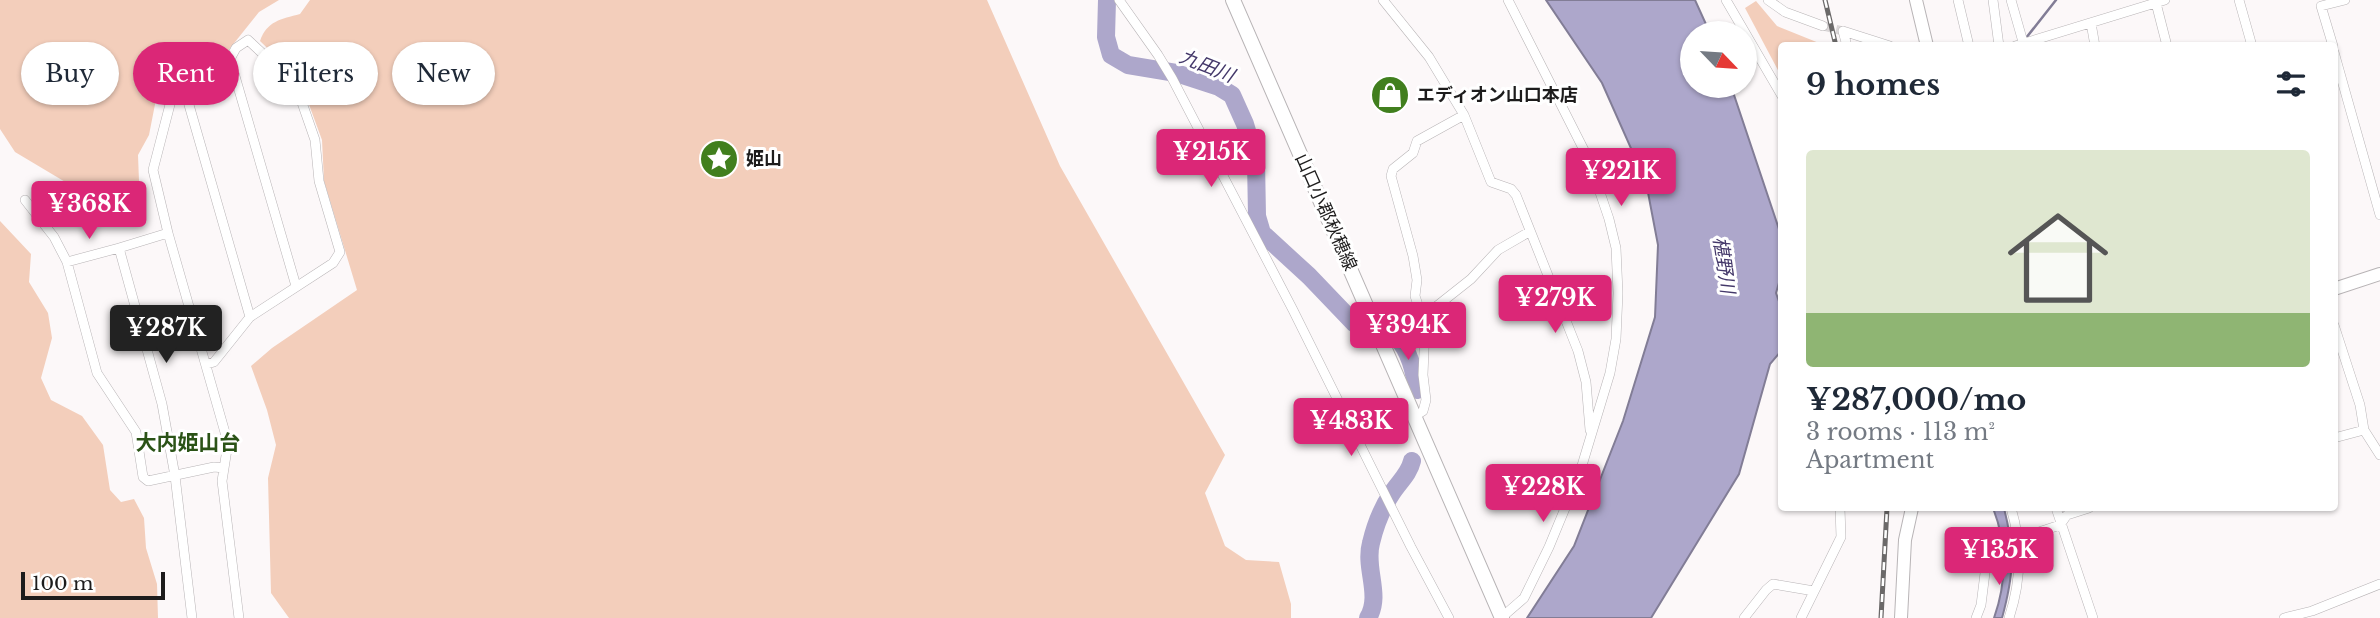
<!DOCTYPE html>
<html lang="en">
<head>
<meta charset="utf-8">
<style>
	:root { --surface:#fff; --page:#f2f2f3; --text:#1f2937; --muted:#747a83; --accent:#db2777 }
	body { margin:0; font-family:"Libre Baskerville","Noto Sans JP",serif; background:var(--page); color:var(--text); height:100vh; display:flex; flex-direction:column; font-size:26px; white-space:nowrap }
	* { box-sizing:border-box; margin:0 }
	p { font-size:23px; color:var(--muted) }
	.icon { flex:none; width:38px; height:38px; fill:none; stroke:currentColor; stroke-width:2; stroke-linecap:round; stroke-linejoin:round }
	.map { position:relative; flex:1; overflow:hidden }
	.details { position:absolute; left:1778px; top:42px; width:560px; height:469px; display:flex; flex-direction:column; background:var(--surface); border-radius:7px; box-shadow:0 2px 5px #0004 }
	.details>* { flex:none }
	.banner { position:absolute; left:21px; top:42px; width:665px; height:63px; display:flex; gap:14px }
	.needle { width:46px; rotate:115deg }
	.buttons { position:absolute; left:1680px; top:21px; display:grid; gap:14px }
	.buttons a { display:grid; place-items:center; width:77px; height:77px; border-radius:50%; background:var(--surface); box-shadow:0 2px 5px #0004; font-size:35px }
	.scale { position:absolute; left:21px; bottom:18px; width:144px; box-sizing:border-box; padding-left:7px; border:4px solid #1d1c1c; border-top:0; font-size:19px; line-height:24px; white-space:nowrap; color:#1d1c1c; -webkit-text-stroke:5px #fff; paint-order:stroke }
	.price { position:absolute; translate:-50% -60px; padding:0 16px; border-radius:7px; background:var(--accent); color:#fff; font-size:23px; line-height:46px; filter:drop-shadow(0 2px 4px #0008) }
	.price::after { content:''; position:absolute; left:50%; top:42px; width:21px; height:16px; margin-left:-10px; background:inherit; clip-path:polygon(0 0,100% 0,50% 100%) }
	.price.current { background:#222; color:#fff }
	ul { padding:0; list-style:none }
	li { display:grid; align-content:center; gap:14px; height:371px; padding:0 28px }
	li span { display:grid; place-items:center; height:217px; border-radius:7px; color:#555 }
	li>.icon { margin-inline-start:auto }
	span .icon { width:126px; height:126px; fill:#fffc; stroke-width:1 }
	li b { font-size:30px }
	h2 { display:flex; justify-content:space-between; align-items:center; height:84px; padding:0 28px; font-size:30px }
	.chip { padding:0 24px; border-radius:32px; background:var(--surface); box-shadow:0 2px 5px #0004; font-size:24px; line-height:63px }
	.chip.current { background:var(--accent); color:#fff }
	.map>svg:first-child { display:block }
	.green { fill:#f3cebb }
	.water { fill:#ada7cb; stroke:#827d96; stroke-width:2 }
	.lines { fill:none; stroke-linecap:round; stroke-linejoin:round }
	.stream { stroke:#827d96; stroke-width:2.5 }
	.river { stroke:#ada7cb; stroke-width:18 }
	.street-tunnel { stroke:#dbd7d8; stroke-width:9; stroke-dasharray:9 4.5; stroke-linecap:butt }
	.street-casing { stroke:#b8b4b6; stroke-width:10 }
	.secondary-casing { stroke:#b8b4b6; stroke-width:14 }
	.primary-casing { stroke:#b8b4b6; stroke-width:16 }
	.street { stroke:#fff; stroke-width:9 }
	.secondary { stroke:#fff; stroke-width:12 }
	.primary { stroke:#fff; stroke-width:14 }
	.rail-casing { stroke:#6b6969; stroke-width:5 }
	.rail { stroke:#fff; stroke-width:2.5; stroke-dasharray:8; stroke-linecap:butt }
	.labels { text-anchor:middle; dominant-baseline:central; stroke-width:6; stroke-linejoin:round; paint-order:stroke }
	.poi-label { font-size:18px; font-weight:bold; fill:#1d1c1c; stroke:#fff; text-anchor:start }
	.street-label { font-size:18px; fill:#1d1c1c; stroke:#fff }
	.water-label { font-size:19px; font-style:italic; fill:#44386a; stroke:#fff }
	.quarter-label { font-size:21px; font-weight:bold; fill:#2b5317; stroke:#fff }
</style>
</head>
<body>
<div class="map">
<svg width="2380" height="618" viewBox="0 0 2380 618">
	<rect width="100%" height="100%" fill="#fcf8f9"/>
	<path class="green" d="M0 0H279L259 12 223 57 194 68 168 69 159 84 149 135 138 155 139 181 117 201 89 205 72 186 15 152 0 129Z
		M310 0H987L1060 166 1225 455 1205 493 1225 546 1246 560 1279 562 1291 604V618H289L271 593 268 478 276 445 267 410 251 366 272 348 357 290 324 181 322 140 300 80 260 41C267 21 281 19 300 14Z
		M1756 1 1777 26 1819 43 1820 45 1782 46 1781 76 1745 8Z
		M0 221 31 254 29 282 48 313 52 338 41 378 51 400 82 416 103 445 110 490 121 502 134 499 144 518 146 548 157 584 158 618H0Z"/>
	<path class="water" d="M1546 0H1695L1710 33H1692V86H1731L1781 235V276L1776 293 1781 307V351L1770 364 1739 474 1651 618H1527L1574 546 1623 421 1655 317 1658 245 1646 182 1602 83Z
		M1993 508H2004C2015 552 2014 574 2002 618H1994C2007 581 2007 544 1993 508Z"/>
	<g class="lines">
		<path class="stream" d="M2026 38 2056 0"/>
		<path class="river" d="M1107 0 1106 37 1111 55 1128 65 1176 73 1219 87 1232 95 1245 124 1256 161 1257 216 1262 233 1309 276 1354 323 1366 331
			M1396 337C1410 351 1414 371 1417 390
			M1368 618C1382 595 1364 568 1371 543 1375 526 1382 508 1392 493 1399 482 1409 474 1412 461"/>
		<path class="street-tunnel" d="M1823 26 1843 31"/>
		<defs>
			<path id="street" d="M1119 0 1158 55 1172 78 1293 310 1411 547 1449 618
				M1383 0 1429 57 1464 115 1491 182 1511 189 1516 195 1578 351 1586 382 1590 430
				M1726 0 1782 96
				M1768 0 1785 12 1823 26
				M1958 0 1969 46
				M1993 0 1999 46
				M2011 0 2023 42
				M2239 0 2252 46
				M2156 3 2167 46
				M2091 23 2095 46
				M1843 31 1890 46
				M1843 31 1847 46
				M2015 46 2165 0
				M2333 46 2321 6 2345 0
				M2334 52 2380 215
				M230 59 296 286
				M183 84 250 317
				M25 200 54 237 67 262 97 373 136 432 143 477 148 481 214 467 224 468
				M168 233 153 170 174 89 230 59 236 48 248 40 291 80 299 94 315 140 319 181 340 252 333 263 250 317 214 362 207 364
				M67 262 119 248
				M1423 317 1471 279 1498 250 1529 232
				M2334 325 2360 405 2364 430 2380 455
				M1415 416 1423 411 1426 400 1423 375 1425 326 1415 296 1417 280 1413 256 1391 176 1393 169 1413 153 1417 141 1464 115
				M2334 438 2364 430
				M2056 508 2093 618
				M192 618 175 476 162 404 119 248 168 233 228 443 222 481 239 618
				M1501 618 1524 598 1549 547 1580 472 1610 373 1616 339 1618 293 1616 248 1609 219 1589 160 1508 0
				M1744 618 1766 590 1773 584 1814 591
				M1801 618 1841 537 1840 508
				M1976 618 1981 605 1988 549 2060 525 2067 515 2089 508
				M2009 618C2021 582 2022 544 2011 508
				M2284 618 2312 611 2380 584"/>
			<path id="secondary" d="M1916 0 1927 46
				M2334 289 2380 274
				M1901 618 1905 540 1912 508"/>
			<path id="primary" d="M1233 0 1502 618"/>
		</defs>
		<use href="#street" class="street-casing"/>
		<use href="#secondary" class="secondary-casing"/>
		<use href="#primary" class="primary-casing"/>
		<use href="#street" class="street"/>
		<use href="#secondary" class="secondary"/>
		<use href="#primary" class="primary"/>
		<defs>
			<path id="rail" d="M1825 0 1836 46
				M1881 618 1887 508"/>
		</defs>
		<use href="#rail" class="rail-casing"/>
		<use href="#rail" class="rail"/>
	</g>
	<defs>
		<symbol id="shop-disc" viewBox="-11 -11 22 22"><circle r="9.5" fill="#417f1e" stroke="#fff"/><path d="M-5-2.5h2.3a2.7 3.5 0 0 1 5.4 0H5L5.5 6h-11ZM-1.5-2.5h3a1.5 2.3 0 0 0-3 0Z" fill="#fff"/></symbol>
		<symbol id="sight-disc" viewBox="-11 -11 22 22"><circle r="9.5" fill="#417f1e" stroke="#fff"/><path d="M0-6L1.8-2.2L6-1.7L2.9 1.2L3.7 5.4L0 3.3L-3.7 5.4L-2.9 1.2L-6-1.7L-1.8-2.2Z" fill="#fff"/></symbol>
	</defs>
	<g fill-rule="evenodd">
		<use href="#shop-disc" x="1368" y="73" width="44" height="44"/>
		<use href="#sight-disc" x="697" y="137" width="44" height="44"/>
	</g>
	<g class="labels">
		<g class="poi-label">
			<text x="1417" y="95">エディオン山口本店</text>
			<text x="746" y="159">姫山</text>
		</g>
		<g class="street-label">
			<text transform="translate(1326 212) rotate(66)">山口小郡秋穂線</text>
		</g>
		<g class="water-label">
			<text transform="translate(1207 66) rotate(22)">九田川</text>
			<text transform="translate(1724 265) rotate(82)">椹野川</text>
		</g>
		<g class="quarter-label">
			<text x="188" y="443">大内姫山台</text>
		</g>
	</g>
</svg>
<div class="buttons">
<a><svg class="needle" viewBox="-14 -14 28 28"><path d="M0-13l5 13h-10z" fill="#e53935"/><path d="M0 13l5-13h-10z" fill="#747a83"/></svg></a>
</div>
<div class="scale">100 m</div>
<b class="price" style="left:1211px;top:189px">¥215K</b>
<b class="price" style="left:1621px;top:208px">¥221K</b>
<b class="price" style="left:89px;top:241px">¥368K</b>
<b class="price" style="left:1555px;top:335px">¥279K</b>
<b class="price" style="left:1408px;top:362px">¥394K</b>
<b class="price current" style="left:166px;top:365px">¥287K</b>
<b class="price" style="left:1351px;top:458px">¥483K</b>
<b class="price" style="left:1543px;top:524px">¥228K</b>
<b class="price" style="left:1999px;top:587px">¥135K</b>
<div class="banner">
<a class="chip">Buy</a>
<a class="chip current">Rent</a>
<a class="chip">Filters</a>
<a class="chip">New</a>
</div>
<section class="details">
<h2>9 homes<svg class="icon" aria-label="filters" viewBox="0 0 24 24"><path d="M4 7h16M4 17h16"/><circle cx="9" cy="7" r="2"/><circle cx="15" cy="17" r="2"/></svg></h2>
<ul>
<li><span style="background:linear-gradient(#dfe7d0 75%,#8fb573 0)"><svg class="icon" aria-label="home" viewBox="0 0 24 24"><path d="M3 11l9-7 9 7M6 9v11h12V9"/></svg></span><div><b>¥287,000/mo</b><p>3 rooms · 113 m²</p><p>Apartment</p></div></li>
</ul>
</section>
</div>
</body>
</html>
